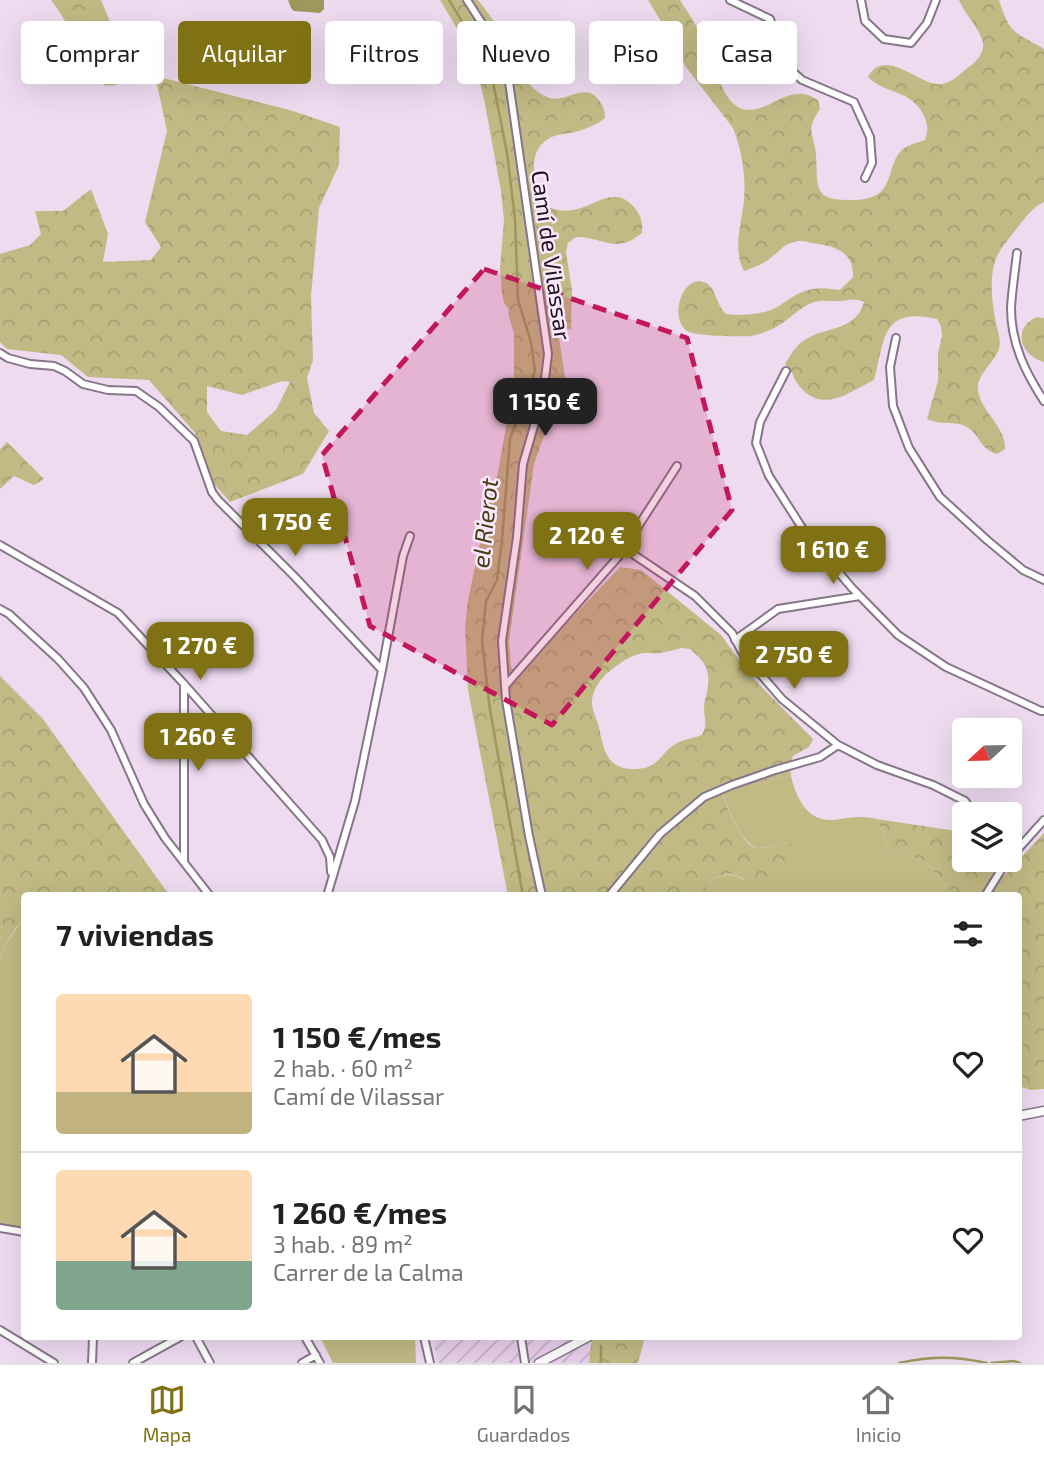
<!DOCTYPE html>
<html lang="es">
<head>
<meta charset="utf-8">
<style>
	:root { --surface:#fff; --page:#f2f2f2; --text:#202124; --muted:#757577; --line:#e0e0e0; --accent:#807214 }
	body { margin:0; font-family:"Exo 2",sans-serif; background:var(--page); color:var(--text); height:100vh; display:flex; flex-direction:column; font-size:26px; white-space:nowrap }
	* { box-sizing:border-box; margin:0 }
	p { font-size:23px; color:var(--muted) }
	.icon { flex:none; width:38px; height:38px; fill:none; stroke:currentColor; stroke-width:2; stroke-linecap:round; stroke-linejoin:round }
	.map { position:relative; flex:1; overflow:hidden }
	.details { position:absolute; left:21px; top:892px; width:1001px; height:448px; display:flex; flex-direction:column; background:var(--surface); border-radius:7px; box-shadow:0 7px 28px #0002 }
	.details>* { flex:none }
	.hud { position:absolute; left:21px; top:21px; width:1003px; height:63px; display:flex; gap:14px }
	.needle { width:46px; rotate:248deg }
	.fabs { position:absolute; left:952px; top:718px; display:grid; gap:14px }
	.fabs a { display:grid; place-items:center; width:70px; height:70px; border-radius:7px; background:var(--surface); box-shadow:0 7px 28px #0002; font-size:35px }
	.price { position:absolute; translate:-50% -60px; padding:0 16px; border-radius:14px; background:var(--accent); color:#fff; font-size:23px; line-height:46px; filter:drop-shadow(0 2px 4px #0008) }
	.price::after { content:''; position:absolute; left:50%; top:42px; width:21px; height:16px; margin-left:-10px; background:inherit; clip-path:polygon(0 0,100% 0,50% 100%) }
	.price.current { background:#222; color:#fff }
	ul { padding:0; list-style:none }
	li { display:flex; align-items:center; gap:21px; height:175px; padding:0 35px }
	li+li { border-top:2px solid var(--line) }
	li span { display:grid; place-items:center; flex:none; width:196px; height:140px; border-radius:7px; color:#555 }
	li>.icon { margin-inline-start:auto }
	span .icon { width:84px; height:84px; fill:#fffc; stroke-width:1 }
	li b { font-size:30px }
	h2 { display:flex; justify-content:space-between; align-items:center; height:84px; padding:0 35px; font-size:30px }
	.tag { padding:0 24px; border-radius:7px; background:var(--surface); box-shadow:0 7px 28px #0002; font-size:24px; line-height:63px }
	.tag.current { background:var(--accent); color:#fff }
	.dock { display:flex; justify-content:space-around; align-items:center; height:98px; border-top:2px solid var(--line); background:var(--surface); font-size:19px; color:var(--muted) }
	.dock a { display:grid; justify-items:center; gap:4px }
	.dock .current { color:var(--accent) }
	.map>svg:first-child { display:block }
	.industrial { fill:url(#industrial-furrows) }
	.grass { fill:#c2ba84 }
	.forest { fill:url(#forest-crowns); fill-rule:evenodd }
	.water { fill:#a0975d }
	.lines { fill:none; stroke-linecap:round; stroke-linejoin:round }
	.stream { stroke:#a0975d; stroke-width:2.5 }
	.minor-casing { stroke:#87768a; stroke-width:10 }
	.secondary-casing { stroke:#87768a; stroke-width:11 }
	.minor { stroke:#fff; stroke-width:6 }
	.secondary { stroke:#fff; stroke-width:8 }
	.marked { fill:#c2185b; fill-opacity:0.2; stroke:#c2185b; stroke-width:5; stroke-dasharray:14 9; stroke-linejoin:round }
	.labels { text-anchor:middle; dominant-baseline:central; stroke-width:5; stroke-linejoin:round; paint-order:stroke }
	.street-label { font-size:23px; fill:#1b141c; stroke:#fbe8fe }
	.water-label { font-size:24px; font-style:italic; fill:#443d0d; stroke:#fbe8fe }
</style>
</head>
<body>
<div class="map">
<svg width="1044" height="1363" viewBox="0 0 1044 1363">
	<defs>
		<pattern id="industrial-furrows" width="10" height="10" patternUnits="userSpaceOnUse" patternTransform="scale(1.75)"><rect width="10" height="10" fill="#e8cfeb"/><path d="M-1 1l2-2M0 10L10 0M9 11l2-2" fill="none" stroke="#c6b1c9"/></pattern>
		<pattern id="forest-crowns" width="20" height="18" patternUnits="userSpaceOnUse" patternTransform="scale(1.75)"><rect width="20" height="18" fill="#c2ba84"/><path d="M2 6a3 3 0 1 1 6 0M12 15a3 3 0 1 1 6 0" fill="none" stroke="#a69f71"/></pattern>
	</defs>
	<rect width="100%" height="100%" fill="#eedbf0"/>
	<path class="industrial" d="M432 1337H592L589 1363H438Z"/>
	<path class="grass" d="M791 776C796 797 807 822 833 820 848 818 861 815 877 819L889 850 925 861 949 890 950 896H702L711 880C724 874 732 872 744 880L788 842C780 844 770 848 761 848 743 850 727 808 723 792 746 786 768 780 791 776Z
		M24 925V1233L0 1230V960L2 950 18 926Z
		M320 1337H415L416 1363H333Z"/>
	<path class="forest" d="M51 0H101C108 18 128 57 122 76 121 78 117 84 116 85L105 86C86 69 79 46 67 24 62 16 57 8 51 0Z
		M440 0H478C487 12 496 23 504 36 517 58 520 85 547 97 564 105 584 81 598 99 603 105 605 110 605 118 596 125 586 129 575 132 566 134 556 134 548 139 524 154 536 187 546 206 555 210 563 212 573 210 596 206 614 184 634 207 641 216 643 222 642 233 614 255 605 237 576 237L568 243 566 252 572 290 571 330 557 324 565 377 534 464 509 641 511 667 517 675 620 567 641 570 721 635 750 675 813 739 809 747 793 756 790 765 791 776C768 780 746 786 723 793 726 806 741 843 754 847 764 851 779 844 788 842 798 848 801 854 799 865 786 875 769 887 753 883 747 882 743 878 737 876 728 872 719 876 711 880L702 896H508L468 690 465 628 468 600 487 509 498 472 514 381V334L508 313 509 310 504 303 502 294 500 268 504 220 501 191 484 99 477 71 466 44ZM681 648 690 649C706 663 711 670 707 692 706 697 704 703 704 708 704 720 708 723 702 735 694 738 685 739 677 743 660 752 661 767 638 769 607 771 604 751 599 728 597 719 592 711 592 702 592 691 602 676 611 670 620 663 628 657 639 654 645 652 653 654 660 653 667 652 674 650 681 648Z
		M648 0H680C689 14 698 28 705 43 717 64 722 118 757 109 779 103 794 84 818 100L820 109C805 131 814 133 816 155 818 186 812 201 851 200 860 200 870 199 878 194 891 186 890 163 900 152 906 145 917 143 925 140 928 132 928 127 925 118 913 89 886 95 868 77 885 45 920 87 942 84 952 83 962 72 970 66 977 61 984 53 983 43 980 28 965 15 959 0H999C1010 35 1015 32 1044 49V202C1030 209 1023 221 1014 232 1010 238 1005 243 1001 249 989 267 991 292 994 312 995 323 1002 338 999 349 994 363 976 375 978 391 982 413 1006 427 1005 449L997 454C979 449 981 435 967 427 955 420 941 426 927 419L938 381V353L942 336 941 326 937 319C880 306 885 341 874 380 849 392 824 414 800 387 793 379 794 372 785 364 791 354 796 345 806 339 828 326 856 331 864 302 852 297 849 301 838 301 829 302 821 299 812 303 800 307 791 318 781 324 772 330 761 334 751 336 741 337 694 336 687 331 668 318 683 272 706 283 716 288 716 305 726 314 743 316 764 315 779 306 791 298 799 291 813 289 822 287 831 289 840 290L853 277C854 251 834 246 812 243 805 241 798 240 791 243 783 245 779 252 773 256 764 264 755 267 744 271 732 248 742 224 744 200 746 175 742 151 733 128L686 67 665 28Z
		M155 76 290 110 340 127 339 165 319 208 311 297 313 360 307 378 314 413 329 431 303 474 230 502 213 483 195 433 149 380 88 377 61 355 7 349 0 342V254L30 245 41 234 35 211H63L91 189 108 234 103 262 151 260 161 247 145 222 167 131ZM282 381 290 382 276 410 247 435 221 431 207 412V386L242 395Z
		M1037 317 1044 318V362C1021 356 1011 328 1037 317Z
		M7 442 44 479 34 485 14 476 0 489V449Z
		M0 676 43 719 170 896H24V925L17 926 2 950 0 960Z
		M877 819 963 832 964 833V859H983L1001 879 1044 833V1089L1030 1090 1019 1086 1018 896H950L949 890 925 861 889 850Z
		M592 1337H645L638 1363H589Z"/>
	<path class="water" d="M288 0H324V9L320 13 294 11 291 8Z"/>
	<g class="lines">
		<path class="stream" d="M449 0 481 53 492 77 507 153 515 219 518 300 531 342 535 371 510 439 502 540 497 580 486 601 482 641 490 710 523 896
			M601 1363V1346
			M899 1363C931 1356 955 1356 987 1363
			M991 1363 1014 1361 1020 1363"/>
		<defs>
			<path id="minor" d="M467 0 506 61 548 354 543 395 523 464 517 537 502 641 506 700 529 836 542 896
				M730 0 770 19 784 64 802 80 854 102 870 137 872 163 865 178
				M861 0 865 21 884 39 911 43 927 23 936 0
				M1017 253C1015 271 1012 290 1011 308 1011 343 1025 372 1044 401
				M896 338 890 367 893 406 909 448 940 497 987 540 1023 570 1044 580
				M0 353 8 358 30 364 54 366 65 371 83 384 108 390 136 391 159 407 194 441 212 492 218 500 294 576 382 670 355 801 327 896
				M786 371 760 422 756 443 769 476 806 534 852 588 898 635 946 667 1041 711H1044
				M0 545 118 613 184 684 322 840 330 857 331 872
				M624 548 695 596 732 633 743 654 782 699 838 745 877 765 933 785 965 801 975 814
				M0 609 9 614 58 659 84 688 111 730 144 804 165 838 210 896
				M735 640 778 609 860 596
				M382 670 403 556 410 536
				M505 686 619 556 677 466
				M1010 858 1044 820
				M997 859 1000 872
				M184 861V684
				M609 896 660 834 704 797 732 785 775 770 820 757 838 745
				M985 896 1008 859
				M0 1228 24 1232
				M0 1330 54 1363
				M196 1337 210 1363
				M305 1337 320 1363
				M424 1337 430 1363
				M521 1337 525 1363
				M92 1363 93 1337
				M133 1363 180 1337
				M302 1363 316 1355"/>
			<path id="secondary" d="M1018 1116 1044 1111
				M539 1363 588 1337"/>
		</defs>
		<use href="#minor" class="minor-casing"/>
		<use href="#secondary" class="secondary-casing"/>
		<use href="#minor" class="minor"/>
		<use href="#secondary" class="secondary"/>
	</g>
	<path class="marked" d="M484 269 687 338 732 510 552 725 370 626 322 455Z"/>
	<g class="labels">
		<g class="street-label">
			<text transform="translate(552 255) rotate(82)">Camí de Vilassar</text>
		</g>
		<g class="water-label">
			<text transform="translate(484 523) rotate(-84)">el Rierot</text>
		</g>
	</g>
</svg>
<div class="fabs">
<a><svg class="needle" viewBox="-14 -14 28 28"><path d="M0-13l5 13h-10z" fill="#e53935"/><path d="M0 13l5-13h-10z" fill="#757577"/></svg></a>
<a><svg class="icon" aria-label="layers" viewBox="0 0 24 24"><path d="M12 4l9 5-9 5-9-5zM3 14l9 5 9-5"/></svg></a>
</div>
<b class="price current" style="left:545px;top:438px">1 150 €</b>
<b class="price" style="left:295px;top:558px">1 750 €</b>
<b class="price" style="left:587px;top:572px">2 120 €</b>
<b class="price" style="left:833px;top:586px">1 610 €</b>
<b class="price" style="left:200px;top:682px">1 270 €</b>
<b class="price" style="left:794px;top:691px">2 750 €</b>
<b class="price" style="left:198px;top:773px">1 260 €</b>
<div class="hud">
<a class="tag">Comprar</a>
<a class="tag current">Alquilar</a>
<a class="tag">Filtros</a>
<a class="tag">Nuevo</a>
<a class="tag">Piso</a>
<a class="tag">Casa</a>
</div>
<section class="details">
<h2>7 viviendas<svg class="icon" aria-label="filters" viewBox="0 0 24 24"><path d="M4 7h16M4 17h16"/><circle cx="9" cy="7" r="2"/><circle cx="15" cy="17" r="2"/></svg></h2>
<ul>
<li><span style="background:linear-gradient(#ffd9b3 70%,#c2b280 0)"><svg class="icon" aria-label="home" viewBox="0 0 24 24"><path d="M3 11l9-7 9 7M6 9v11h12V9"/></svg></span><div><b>1 150 €/mes</b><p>2 hab. · 60 m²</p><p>Camí de Vilassar</p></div><svg class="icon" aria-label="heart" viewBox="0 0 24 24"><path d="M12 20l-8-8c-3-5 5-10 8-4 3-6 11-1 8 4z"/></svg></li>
<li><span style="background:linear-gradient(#ffd9b3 65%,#7fa58c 0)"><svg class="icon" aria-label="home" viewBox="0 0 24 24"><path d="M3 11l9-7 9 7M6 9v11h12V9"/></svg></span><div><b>1 260 €/mes</b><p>3 hab. · 89 m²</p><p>Carrer de la Calma</p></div><svg class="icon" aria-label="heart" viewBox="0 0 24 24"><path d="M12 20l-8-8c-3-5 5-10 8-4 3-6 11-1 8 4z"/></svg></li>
</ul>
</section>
</div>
<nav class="dock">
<a class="current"><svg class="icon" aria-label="map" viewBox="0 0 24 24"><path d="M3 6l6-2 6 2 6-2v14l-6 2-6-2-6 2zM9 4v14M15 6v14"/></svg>Mapa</a>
<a><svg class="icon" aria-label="saved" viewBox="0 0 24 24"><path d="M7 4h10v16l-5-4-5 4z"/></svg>Guardados</a>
<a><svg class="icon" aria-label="home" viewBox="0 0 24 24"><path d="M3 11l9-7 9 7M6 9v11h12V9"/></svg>Inicio</a>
</nav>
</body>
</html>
